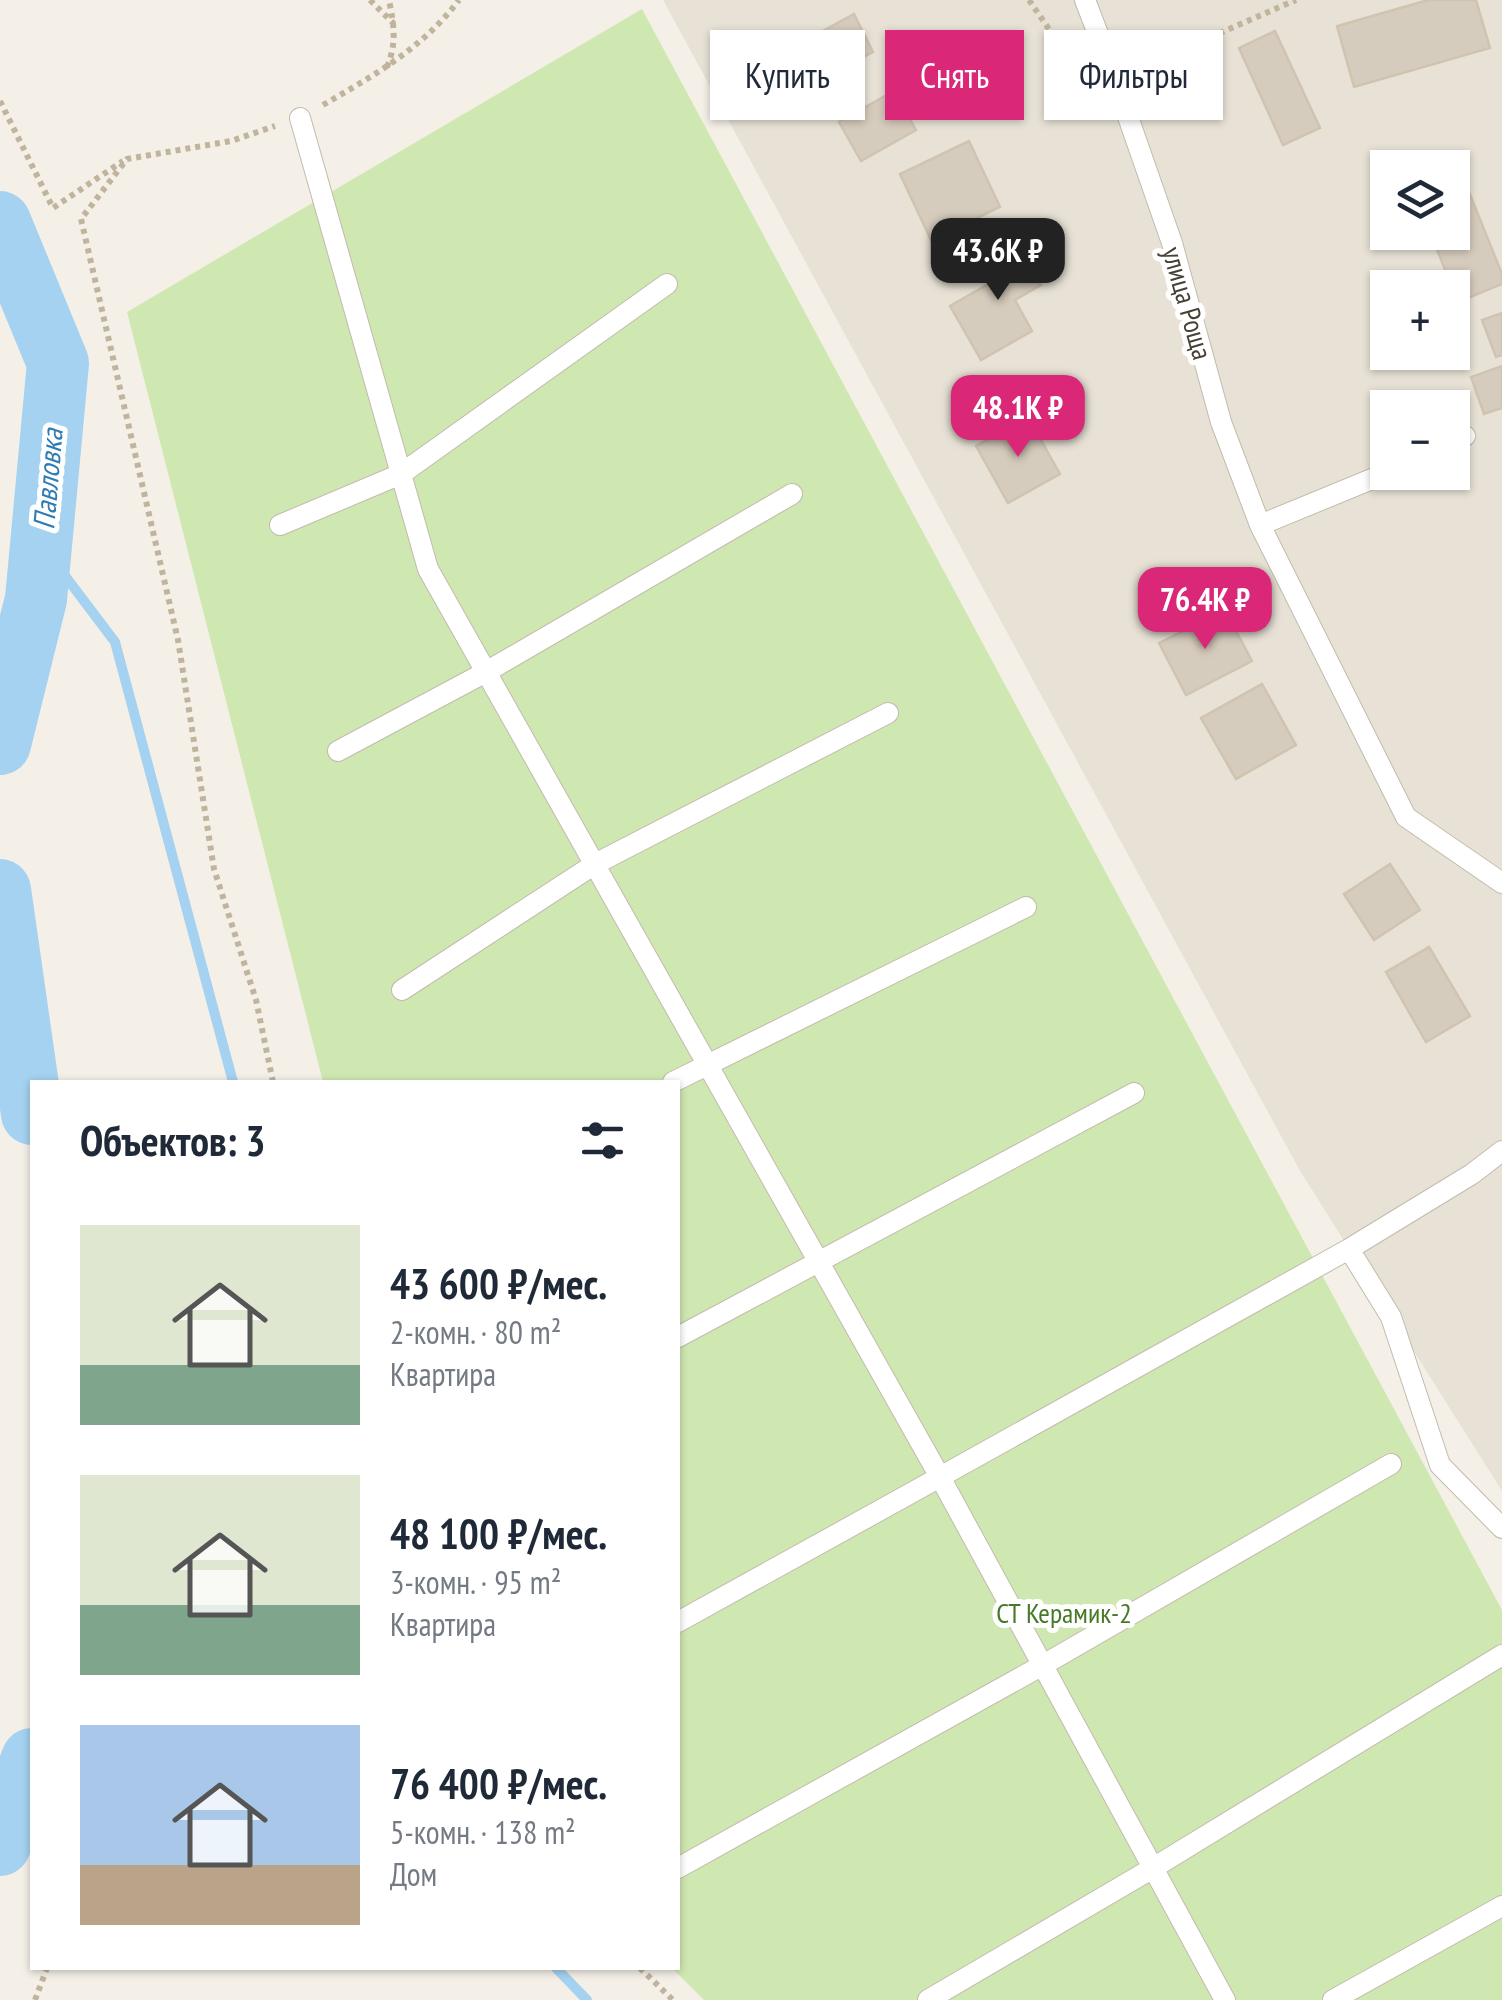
<!DOCTYPE html>
<html lang="ru">
<head>
<meta charset="utf-8">
<style>
	:root { --surface:#fff; --page:#f6f6f7; --text:#1f2937; --muted:#747a83; --accent:#db2777 }
	body { margin:0; font-family:"PT Sans Narrow",sans-serif; background:var(--page); color:var(--text); height:100vh; display:flex; flex-direction:column; font-size:38px; white-space:nowrap }
	* { box-sizing:border-box; margin:0 }
	p { font-size:32px; color:var(--muted) }
	.icon { flex:none; width:55px; height:55px; fill:none; stroke:currentColor; stroke-width:2; stroke-linecap:round; stroke-linejoin:round }
	.map { position:relative; flex:1; overflow:hidden }
	.side { position:absolute; left:30px; top:1080px; width:650px; height:890px; display:flex; flex-direction:column; background:var(--surface); border-radius:0px; box-shadow:0 2px 8px #0004 }
	.side>* { flex:none }
	.banner { position:absolute; left:710px; top:30px; width:640px; height:90px; display:flex; gap:20px }
	.buttons { position:absolute; left:1370px; top:150px; display:grid; gap:20px }
	.buttons a { display:grid; place-items:center; width:100px; height:100px; border-radius:0px; background:var(--surface); box-shadow:0 2px 8px #0004; font-size:50px }
	.price { position:absolute; translate:-50% -85px; padding:0 22px; border-radius:20px; background:var(--accent); color:#fff; font-size:32px; line-height:65px; filter:drop-shadow(0 2px 5px #0008) }
	.price::after { content:''; position:absolute; left:50%; top:60px; width:30px; height:22px; margin-left:-15px; background:inherit; clip-path:polygon(0 0,100% 0,50% 100%) }
	.price.current { background:#222; color:#fff }
	ul { padding:0; list-style:none }
	li { display:flex; align-items:center; gap:30px; height:250px; padding:0 50px }
	li span { display:grid; place-items:center; flex:none; width:280px; height:200px; border-radius:0px; color:#555 }
	li>.icon { margin-inline-start:auto }
	span .icon { width:120px; height:120px; fill:#fffc; stroke-width:1 }
	li b { font-size:42px }
	h2 { display:flex; justify-content:space-between; align-items:center; height:120px; padding:0 50px; font-size:42px }
	.pill { padding:0 35px; border-radius:0px; background:var(--surface); box-shadow:0 2px 8px #0004; font-size:35px; line-height:90px }
	.pill.current { background:var(--accent); color:#fff }
	.map>svg:first-child { display:block }
	.residential { fill:#e8e2d6; fill-rule:evenodd }
	.green { fill:#cfe8b1 }
	.lines { fill:none; stroke-linecap:round; stroke-linejoin:round }
	.stream { stroke:#a5d2f0; stroke-width:10 }
	.river { stroke:#a5d2f0; stroke-width:62 }
	.building { fill:#d6ccbd; stroke:#d0c4b0; stroke-width:2.5 }
	.lane-casing { stroke:#c2bbad; stroke-width:22 }
	.path { stroke:#c1b49c; stroke-width:6; stroke-dasharray:5 5; stroke-linecap:butt }
	.lane { stroke:#fff; stroke-width:20 }
	.labels { text-anchor:middle; dominant-baseline:central; stroke-width:10; stroke-linejoin:round; paint-order:stroke }
	.street-label { font-size:28px; fill:#474137; stroke:#fff }
	.park-label { font-size:28px; fill:#487929; stroke:#fff }
	.water-label { font-size:30px; font-style:italic; fill:#2f7cb4; stroke:#fff }
</style>
</head>
<body>
<div class="map">
<svg width="1502" height="2000" viewBox="0 0 1502 2000">
	<rect width="100%" height="100%" fill="#f4f0e8"/>
	<path class="residential" d="M663 0H1502V1491L1300 1171ZM1388 168H1452V232H1388ZM1388 288H1452V352H1388ZM1388 408H1452V472H1388Z"/>
	<path class="green" d="M642 9 1502 1610V2000H704L672 1968H678V1082H323L127 312Z"/>
	<g class="lines">
		<path class="stream" d="M41 544 115 642 233 1082
			M556 1968 587 2000"/>
		<path class="river" d="M0 222 58 363 36 599 0 744
			M0 890 32 1114
			M0 1845 32 1759"/>
	</g>
	<path class="building" d="M1428 0H1476L1490 48 1354 87 1337 26Z
		M854 14 873 52 829 75 810 38Z
		M1275 31 1320 128 1283 145 1239 48Z
		M894 91 916 130 861 161 839 122Z
		M969 141 1000 207 931 240 900 174Z
		M1465 182 1502 274V284L1458 302 1430 232H1452V187Z
		M1017 243 1041 285 1015 300 1032 331 981 360 950 306 990 283 979 264Z
		M1502 313V355L1496 357 1482 320Z
		M1502 366V408L1484 414 1471 377Z
		M1028 417 1060 474 1008 503 976 446Z
		M1225 610 1252 661 1186 695 1159 643Z
		M1262 684 1296 745 1236 779 1201 718Z
		M1390 864 1420 910 1374 940 1344 894Z
		M1429 947 1470 1016 1426 1042 1386 972Z"/>
	<g class="lines">
		<defs>
			<path id="lane" d="M1085 0 1111 68 1172 243 1221 422 1260 525 1389 472
				M300 118 428 569 940 1477 1349 1249
				M1452 443 1465 436
				M280 525 401 474 667 284
				M1260 525 1406 817 1502 883
				M338 751 486 672 792 494
				M402 990 595 864 888 713
				M673 1082 1026 907
				M1502 1151 1472 1174 1349 1249 1391 1317 1440 1465 1502 1528
				M678 1337 1134 1093
				M678 1622 940 1477 1225 2000
				M678 1868 1043 1665 1391 1464
				M928 2000 1153 1868 1502 1655
				M1333 2000 1502 1906"/>
		</defs>
		<use href="#lane" class="lane-casing"/>
		<path class="path" d="M370 0 394 24
			M1029 0 1081 76 1088 74
			M1134 61 1197 43 1296 0
			M387 67C397 43 394 25 389 0
			M0 101 53 208 123 161
			M323 105C373 76 423 48 459 0
			M273 1082 256 1000 214 869 178 640 81 219 127 159 231 141 275 126
			M640 1968 673 2000
			M35 2000 47 1968"/>
		<use href="#lane" class="lane"/>
	</g>
	<g class="labels">
		<g class="street-label">
			<text transform="translate(1188 303) rotate(74)">улица Роща</text>
		</g>
		<g class="park-label">
			<text x="1064" y="1612">СТ Керамик-2</text>
		</g>
		<g class="water-label">
			<text transform="translate(47 479) rotate(-85)">Павловка</text>
		</g>
	</g>
</svg>
<div class="buttons">
<a><svg class="icon" aria-label="layers" viewBox="0 0 24 24"><path d="M12 4l9 5-9 5-9-5zM3 14l9 5 9-5"/></svg></a>
<a>+</a>
<a>−</a>
</div>
<b class="price current" style="left:998px;top:303px">43.6K ₽</b>
<b class="price" style="left:1018px;top:460px">48.1K ₽</b>
<b class="price" style="left:1205px;top:652px">76.4K ₽</b>
<div class="banner">
<a class="pill">Купить</a>
<a class="pill current">Снять</a>
<a class="pill">Фильтры</a>
</div>
<section class="side">
<h2>Объектов: 3<svg class="icon" aria-label="filters" viewBox="0 0 24 24"><path d="M4 7h16M4 17h16"/><circle cx="9" cy="7" r="2"/><circle cx="15" cy="17" r="2"/></svg></h2>
<ul>
<li><span style="background:linear-gradient(#dfe7d0 70%,#7fa58c 0)"><svg class="icon" aria-label="home" viewBox="0 0 24 24"><path d="M3 11l9-7 9 7M6 9v11h12V9"/></svg></span><div><b>43 600 ₽/мес.</b><p>2-комн. · 80 m²</p><p>Квартира</p></div></li>
<li><span style="background:linear-gradient(#dfe7d0 65%,#7fa58c 0)"><svg class="icon" aria-label="home" viewBox="0 0 24 24"><path d="M3 11l9-7 9 7M6 9v11h12V9"/></svg></span><div><b>48 100 ₽/мес.</b><p>3-комн. · 95 m²</p><p>Квартира</p></div></li>
<li><span style="background:linear-gradient(#a9c7e8 70%,#b9a48a 0)"><svg class="icon" aria-label="home" viewBox="0 0 24 24"><path d="M3 11l9-7 9 7M6 9v11h12V9"/></svg></span><div><b>76 400 ₽/мес.</b><p>5-комн. · 138 m²</p><p>Дом</p></div></li>
</ul>
</section>
</div>
</body>
</html>
